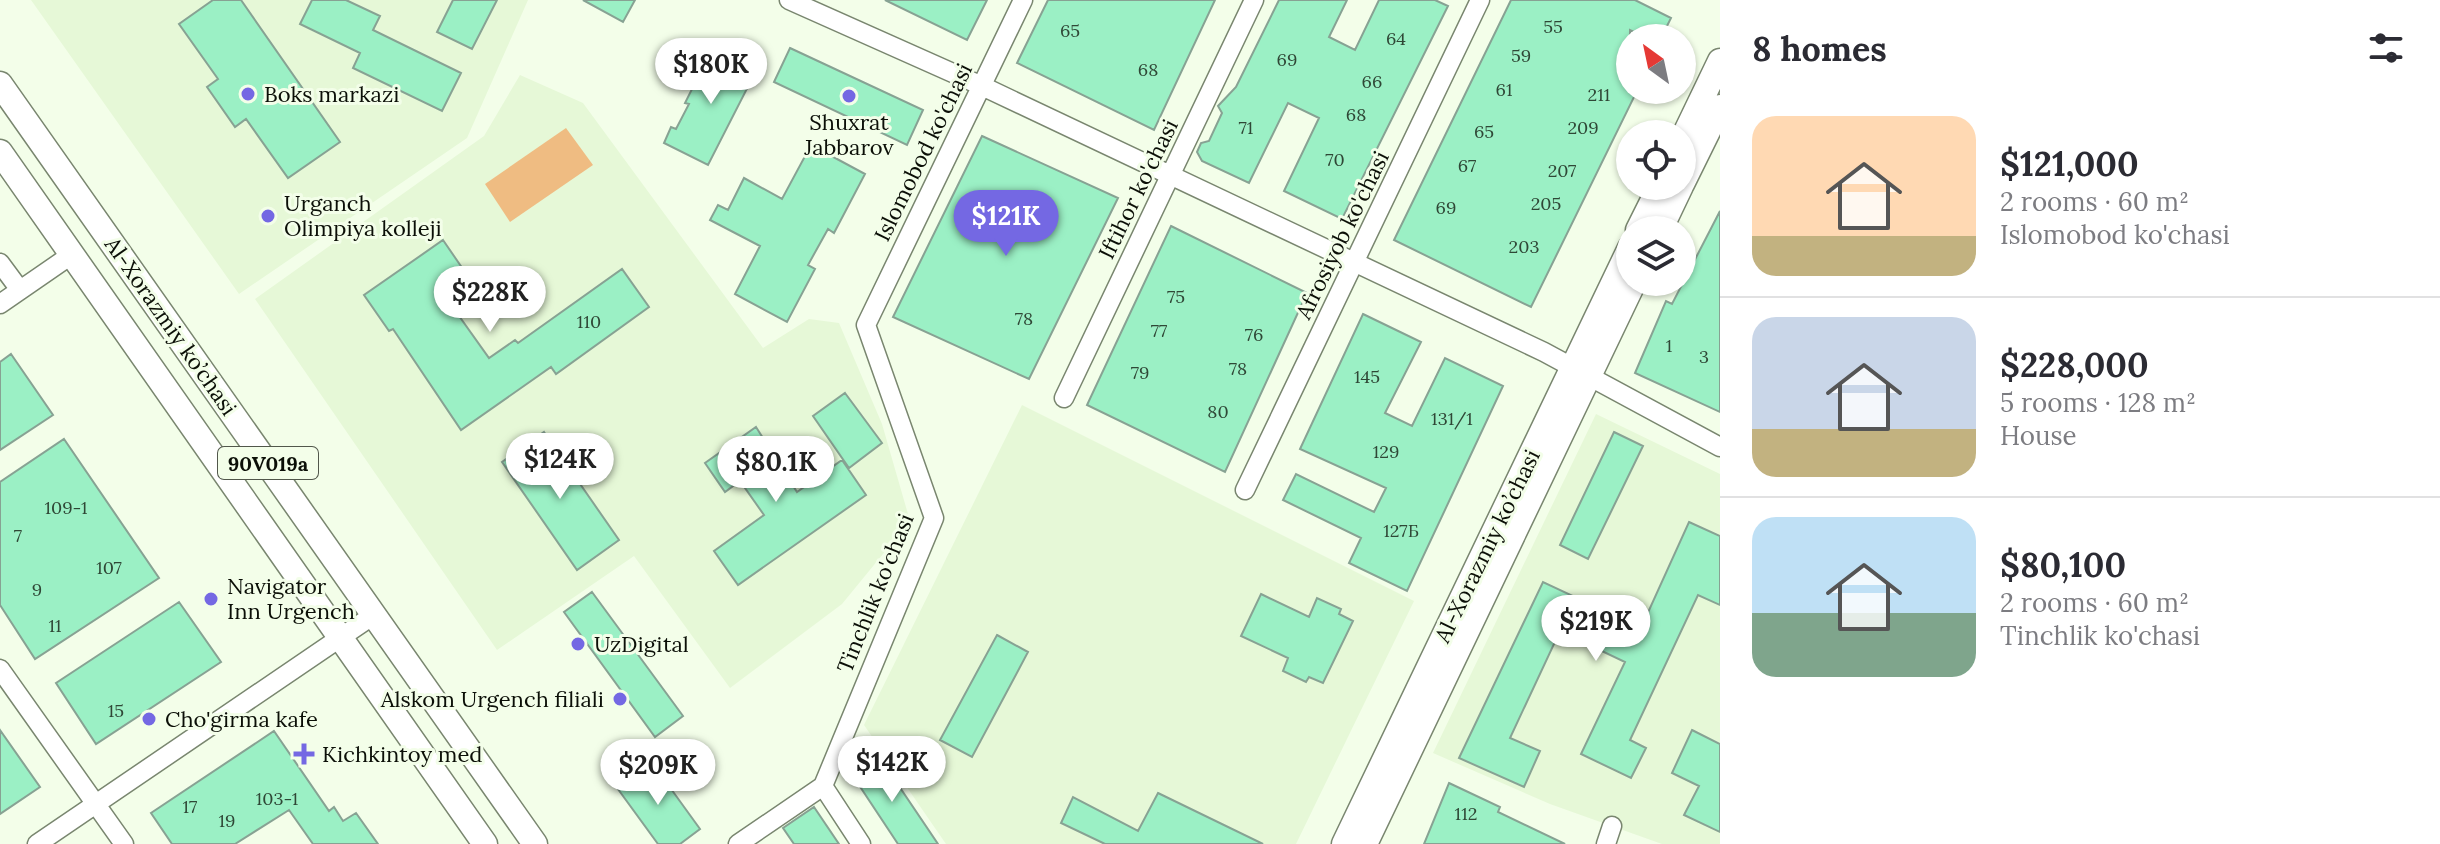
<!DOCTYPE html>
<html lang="en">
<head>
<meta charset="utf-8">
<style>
	:root { --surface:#fff; --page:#f7f7f7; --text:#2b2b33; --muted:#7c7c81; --line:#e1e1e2; --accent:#7468e3 }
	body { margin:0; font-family:Lora,serif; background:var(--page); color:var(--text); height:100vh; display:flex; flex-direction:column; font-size:30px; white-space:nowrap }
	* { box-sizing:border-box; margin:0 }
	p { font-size:26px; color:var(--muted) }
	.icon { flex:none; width:44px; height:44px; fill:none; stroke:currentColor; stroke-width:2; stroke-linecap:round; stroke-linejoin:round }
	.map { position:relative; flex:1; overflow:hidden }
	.drawer { display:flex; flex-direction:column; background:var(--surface); width:720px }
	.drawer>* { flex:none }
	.needle { width:52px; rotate:327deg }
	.tools { position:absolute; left:1616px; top:24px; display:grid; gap:16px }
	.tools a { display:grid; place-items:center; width:80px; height:80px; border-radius:50%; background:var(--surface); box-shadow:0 2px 6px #0004; font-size:40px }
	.price { position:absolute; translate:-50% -68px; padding:0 18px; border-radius:28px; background:#fff; color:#222; font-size:26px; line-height:52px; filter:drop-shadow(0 2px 4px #0008) }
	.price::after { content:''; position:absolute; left:50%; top:48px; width:24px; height:18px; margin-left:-12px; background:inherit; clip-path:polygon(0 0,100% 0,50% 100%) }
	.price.active { background:var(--accent); color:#fff }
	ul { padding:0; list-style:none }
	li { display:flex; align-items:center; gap:24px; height:200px; padding:0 32px }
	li+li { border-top:2px solid var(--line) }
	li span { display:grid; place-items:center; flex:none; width:224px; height:160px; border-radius:24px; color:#555 }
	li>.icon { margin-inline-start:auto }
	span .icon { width:96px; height:96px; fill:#fffc; stroke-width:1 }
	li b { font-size:34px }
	h2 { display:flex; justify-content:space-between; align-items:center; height:96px; padding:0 32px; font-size:34px }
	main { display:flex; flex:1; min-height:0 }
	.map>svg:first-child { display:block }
	.built { fill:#e6f8d7 }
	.green { fill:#efbc82 }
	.building { fill:#9bf0c5; stroke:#87a293; stroke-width:2 }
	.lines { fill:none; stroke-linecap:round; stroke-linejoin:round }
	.minor-casing { stroke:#79866f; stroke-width:21 }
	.major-casing { stroke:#79866f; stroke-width:27 }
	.minor { stroke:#fff; stroke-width:18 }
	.major { stroke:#fff; stroke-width:24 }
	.poi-dot { fill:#7468e3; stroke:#f3fee9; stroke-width:3 }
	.labels { text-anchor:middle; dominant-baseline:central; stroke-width:6; stroke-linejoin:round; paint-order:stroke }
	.number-label { font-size:18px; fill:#2f4736 }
	.shield { fill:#f3fee9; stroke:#51574b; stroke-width:2 }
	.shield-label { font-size:20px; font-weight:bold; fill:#0b0f07 }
	.poi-label { font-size:22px; fill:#0b0f07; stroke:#f3fee9; text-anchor:start }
	.street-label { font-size:22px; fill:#0b0f07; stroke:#f3fee9 }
</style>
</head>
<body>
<main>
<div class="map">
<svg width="1720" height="844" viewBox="0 0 1720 844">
	<rect width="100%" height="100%" fill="#f3fee9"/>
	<path class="built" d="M31 0H528L467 138 239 294Z
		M520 75 583 103 763 348 809 319 839 323 882 424 910 521 842 604 730 688 634 556 497 650 255 299 484 136Z
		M1022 405 1414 601 1296 844H946L864 725Z
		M1596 414 1720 474V844H1662L1550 804 1433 753Z"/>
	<path class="green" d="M566 128 593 165 510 222 485 184Z"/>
	<path class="building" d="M213 0H241L340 142 288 178 246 119 235 127 207 87 218 79 179 24Z
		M312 0H346L380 16 373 30 461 73 442 111 353 68 360 53 300 24Z
		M453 0H497L472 49 437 32Z
		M583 0H635L623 22Z
		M885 0H987L967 40Z
		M1048 0H1215L1154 130 1017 63Z
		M1279 0H1347L1329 37 1355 50 1379 0H1435L1448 6 1342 219 1284 191 1319 118 1288 103 1249 183 1202 161 1197 152 1201 143 1209 141 1222 113 1218 106 1236 87Z
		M1511 0H1635L1671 18 1661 38H1647L1630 30V92L1635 95 1531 307 1394 240Z
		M713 47 757 69 708 165 664 143 671 127 676 129 689 104 685 103Z
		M790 48 923 110 907 145 774 82Z
		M982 136 1118 198 1029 379 893 317Z
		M811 145 865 174 834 233 828 229 808 265 815 269 787 322 735 294 760 246 710 220 718 205 728 210 744 178 782 199Z
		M1720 211V412L1635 373 1666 301 1672 304Z
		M1171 226 1307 293 1225 472 1087 405Z
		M443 240 467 275 442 292 489 358 515 340 518 343 622 269 649 307 556 374 551 367 461 430 393 329 389 331 364 295Z
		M1363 314 1421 342 1385 413 1412 426 1445 358 1503 386 1407 591 1349 563 1361 538 1283 500 1296 474 1374 512 1386 488 1300 449Z
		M11 354 53 415 0 450V362Z
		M845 393 882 443 849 468 813 416Z
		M756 427 797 492 842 460 866 495 738 585 714 551 764 515 740 481 725 492 705 463Z
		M544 432 619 540 577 570 502 462Z
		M1614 432 1643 446 1588 559 1560 545Z
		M64 439 159 578 35 659 0 605V482Z
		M1689 522 1720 536V605L1698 595 1630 740 1646 748 1631 778 1581 754 1625 662 1560 631 1510 738 1540 751 1524 787 1459 758 1543 582 1641 628Z
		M592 592 683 716 655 737 564 612Z
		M1261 594 1309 617 1317 598 1341 609 1339 614 1353 621 1323 683 1309 677 1306 682 1283 671 1288 658 1241 636Z
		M179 602 221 662 96 744 56 683Z
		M997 635 1028 652 972 757 940 740Z
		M0 730 40 787 0 814Z
		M1692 730 1720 744V832L1684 815 1699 786 1672 773Z
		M274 731 329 811 334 807 343 821 356 813 378 844H313L289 810 235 844H172L151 813Z
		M878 755 938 844H898L851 773Z
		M653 764 700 829 680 844H658L615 785 629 775 632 779Z
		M1449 783 1500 807 1498 812 1565 844H1424Z
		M1158 793 1263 844H1105L1061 823 1073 797 1138 831Z
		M814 807 839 844H794L783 828Z"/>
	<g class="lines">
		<defs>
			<path id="minor" d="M789 0 982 86 1544 352 1720 447
				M0 263 20 290
				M0 304 71 255
				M1064 398 1254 0
				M1245 490 1480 0
				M0 669 124 844
				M823 786 861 844
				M37 844 375 614
				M738 844 823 786 934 518 866 325 1023 0
				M1606 844 1612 826"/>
			<path id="major" d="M0 84 535 844
				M1682 140 1720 61
				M0 152 485 844
				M1682 184 1720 107
				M1638 230 1660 186
				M1660 230 1681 186
				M1344 844 1630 248
				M1365 844 1634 282"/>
		</defs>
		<use href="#minor" class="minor-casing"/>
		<use href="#major" class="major-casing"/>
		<use href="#minor" class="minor"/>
		<use href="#major" class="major"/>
	</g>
	<g class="poi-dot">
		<circle cx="248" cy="94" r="8"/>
		<circle cx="849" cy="96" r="8"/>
		<circle cx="268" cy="216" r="8"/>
		<circle cx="211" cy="599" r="8"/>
		<circle cx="578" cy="644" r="8"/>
		<circle cx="620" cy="699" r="8"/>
		<circle cx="149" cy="719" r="8"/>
		<path d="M300 742h8v8h8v8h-8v8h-8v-8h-8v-8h8z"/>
	</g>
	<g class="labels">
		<g class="number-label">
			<text x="1553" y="26">55</text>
			<text x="1070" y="30">65</text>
			<text x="1396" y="38">64</text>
			<text x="1521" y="55">59</text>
			<text x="1287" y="59">69</text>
			<text x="1148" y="69">68</text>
			<text x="1372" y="81">66</text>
			<text x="1504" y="89">61</text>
			<text x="1599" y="94">211</text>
			<text x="1356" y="114">68</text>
			<text x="1246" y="127">71</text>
			<text x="1583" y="127">209</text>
			<text x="1484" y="131">65</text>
			<text x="1335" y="159">70</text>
			<text x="1467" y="165">67</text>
			<text x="1562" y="170">207</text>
			<text x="1546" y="203">205</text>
			<text x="1446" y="207">69</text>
			<text x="1524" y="246">203</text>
			<text x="1176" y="296">75</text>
			<text x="1024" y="318">78</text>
			<text x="589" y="321">110</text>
			<text x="1159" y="330">77</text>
			<text x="1254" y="334">76</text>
			<text x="1669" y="345">1</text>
			<text x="1704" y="356">3</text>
			<text x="1238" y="368">78</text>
			<text x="1140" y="372">79</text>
			<text x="1367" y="376">145</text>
			<text x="1218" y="411">80</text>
			<text x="1452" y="418">131/1</text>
			<text x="1386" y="451">129</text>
			<text x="66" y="507">109-1</text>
			<text x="1401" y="530">127Б</text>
			<text x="18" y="535">7</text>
			<text x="109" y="567">107</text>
			<text x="37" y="589">9</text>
			<text x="55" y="625">11</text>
			<text x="116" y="710">15</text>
			<text x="277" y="798">103-1</text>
			<text x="190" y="806">17</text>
			<text x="1466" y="813">112</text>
			<text x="227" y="820">19</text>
		</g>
		<rect class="shield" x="218" y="447" width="100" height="32" rx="6"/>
		<g class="shield-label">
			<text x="268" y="463">90V019a</text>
		</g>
		<g class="poi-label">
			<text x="264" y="94">Boks markazi</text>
			<text x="849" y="122" text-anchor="middle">Shuxrat<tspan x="849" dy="25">Jabbarov</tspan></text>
			<text x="284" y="203">Urganch<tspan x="284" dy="25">Olimpiya kolleji</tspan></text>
			<text x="227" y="586">Navigator<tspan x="227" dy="25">Inn Urgench</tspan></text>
			<text x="594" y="644">UzDigital</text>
			<text x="604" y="699" text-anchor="end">Alskom Urgench filiali</text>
			<text x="165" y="719">Cho'girma kafe</text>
			<text x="322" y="754">Kichkintoy med</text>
		</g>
		<g class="street-label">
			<text transform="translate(923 152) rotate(-64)">Islomobod ko'chasi</text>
			<text transform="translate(1138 189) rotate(-64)">Iftihor ko'chasi</text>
			<text transform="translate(1342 235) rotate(-64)">Afrosiyob ko'chasi</text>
			<text transform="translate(171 326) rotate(55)">Al-Xorazmiy ko’chasi</text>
			<text transform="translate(1487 546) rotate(-64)">Al-Xorazmiy ko’chasi</text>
			<text transform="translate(875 593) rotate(-68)">Tinchlik ko'chasi</text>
		</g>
	</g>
</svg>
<div class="tools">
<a><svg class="needle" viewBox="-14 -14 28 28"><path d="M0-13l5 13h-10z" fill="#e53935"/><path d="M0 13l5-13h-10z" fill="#7c7c81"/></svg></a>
<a><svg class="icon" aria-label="locate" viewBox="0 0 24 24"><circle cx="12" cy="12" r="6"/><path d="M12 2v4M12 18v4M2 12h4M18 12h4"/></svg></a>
<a><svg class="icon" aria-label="layers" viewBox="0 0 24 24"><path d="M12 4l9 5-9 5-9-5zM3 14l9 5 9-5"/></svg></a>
</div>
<b class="price" style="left:711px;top:106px">$180K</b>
<b class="price active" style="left:1006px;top:258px">$121K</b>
<b class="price" style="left:490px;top:334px">$228K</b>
<b class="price" style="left:560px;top:501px">$124K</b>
<b class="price" style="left:776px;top:504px">$80.1K</b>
<b class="price" style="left:1596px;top:663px">$219K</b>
<b class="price" style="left:892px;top:804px">$142K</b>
<b class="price" style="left:658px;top:807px">$209K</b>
</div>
<section class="drawer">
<h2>8 homes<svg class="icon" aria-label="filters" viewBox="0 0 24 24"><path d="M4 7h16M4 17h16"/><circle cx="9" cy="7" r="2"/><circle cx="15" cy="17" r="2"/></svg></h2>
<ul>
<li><span style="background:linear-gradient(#ffd9b3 75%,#c2b280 0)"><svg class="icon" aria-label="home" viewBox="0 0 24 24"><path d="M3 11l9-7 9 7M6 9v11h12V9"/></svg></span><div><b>$121,000</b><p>2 rooms · 60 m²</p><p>Islomobod ko'chasi</p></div></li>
<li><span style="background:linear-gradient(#c9d6e8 70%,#c2b280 0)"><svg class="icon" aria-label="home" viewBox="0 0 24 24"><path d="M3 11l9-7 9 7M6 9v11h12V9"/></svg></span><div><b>$228,000</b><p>5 rooms · 128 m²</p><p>House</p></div></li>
<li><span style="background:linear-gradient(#bfe0f5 60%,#7fa58c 0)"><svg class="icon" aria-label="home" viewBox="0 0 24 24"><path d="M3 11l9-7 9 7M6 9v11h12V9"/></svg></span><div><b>$80,100</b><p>2 rooms · 60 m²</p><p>Tinchlik ko'chasi</p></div></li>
</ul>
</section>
</main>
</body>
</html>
